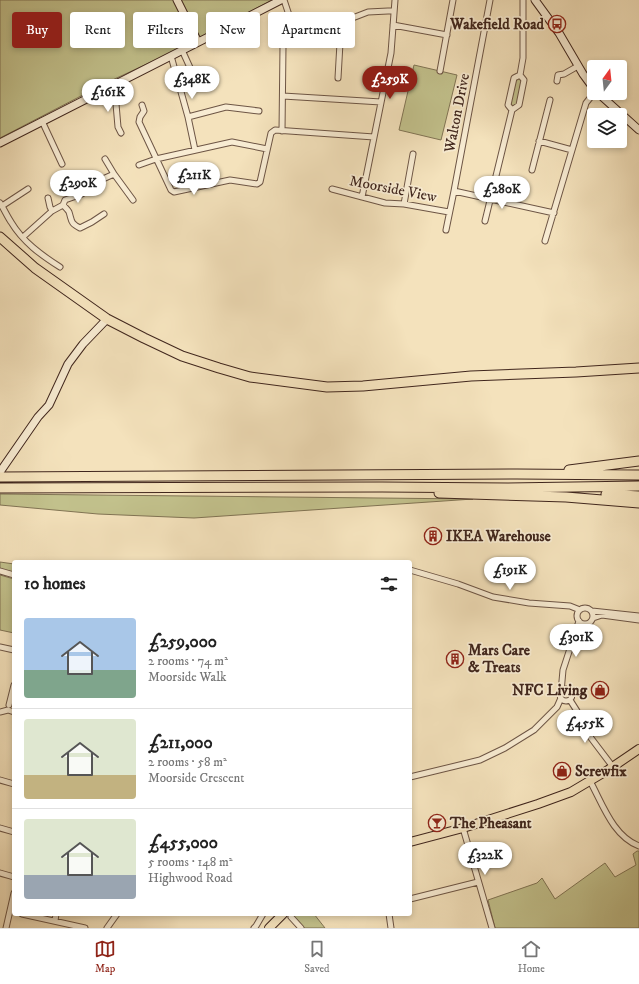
<!DOCTYPE html>
<html lang="en">
<head>
<meta charset="utf-8">
<style>
	:root { --surface:#fff; --page:#f6f6f6; --text:#222; --muted:#767676; --line:#e0e0e0; --accent:#8f2418 }
	body { margin:0; font-family:"IM FELL DW Pica",serif; background:var(--page); color:var(--text); height:100vh; display:flex; flex-direction:column; font-size:15px; white-space:nowrap }
	* { box-sizing:border-box; margin:0 }
	p { font-size:13px; color:var(--muted) }
	.icon { flex:none; width:22px; height:22px; fill:none; stroke:currentColor; stroke-width:2; stroke-linecap:round; stroke-linejoin:round }
	.map { position:relative; flex:1; overflow:hidden }
	.drawer { position:absolute; left:12px; top:560px; width:400px; height:356px; display:flex; flex-direction:column; background:var(--surface); border-radius:4px; box-shadow:0 2px 6px #0003 }
	.drawer>* { flex:none }
	.top-card { position:absolute; left:12px; top:12px; width:400px; height:36px; display:flex; gap:8px }
	.needle { width:26px; rotate:15deg }
	.fabs { position:absolute; left:587px; top:60px; display:grid; gap:8px }
	.fabs a { display:grid; place-items:center; width:40px; height:40px; border-radius:4px; background:var(--surface); box-shadow:0 2px 6px #0003; font-size:20px }
	.price { position:absolute; translate:-50% -34px; padding:0 9px; border-radius:14px; background:#fff; color:#222; font-size:13px; line-height:26px; filter:drop-shadow(0 1px 2px #0008) }
	.price::after { content:''; position:absolute; left:50%; top:24px; width:12px; height:9px; margin-left:-6px; background:inherit; clip-path:polygon(0 0,100% 0,50% 100%) }
	.price.active { background:var(--accent); color:#fff }
	ul { padding:0; list-style:none }
	li { display:flex; align-items:center; gap:12px; height:100px; padding:0 12px }
	li+li { border-top:1px solid var(--line) }
	li span { display:grid; place-items:center; flex:none; width:112px; height:80px; border-radius:4px; color:#555 }
	li>.icon { margin-inline-start:auto }
	span .icon { width:48px; height:48px; fill:#fffc; stroke-width:1 }
	li b { font-size:17px }
	h2 { display:flex; justify-content:space-between; align-items:center; height:48px; padding:0 12px; font-size:17px }
	.chip { padding:0 14px; border-radius:4px; background:var(--surface); box-shadow:0 2px 6px #0003; font-size:14px; line-height:36px }
	.chip.active { background:var(--accent); color:#fff }
	.menu { display:flex; justify-content:space-around; align-items:center; height:56px; border-top:1px solid var(--line); background:var(--surface); font-size:11px; color:var(--muted) }
	.menu a { display:grid; justify-items:center; gap:2px }
	.menu .active { color:var(--accent) }
	.map>svg:first-child { display:block }
	.green { fill:#c2c18c; stroke:#817454 }
	.lines { fill:none; stroke-linecap:round; stroke-linejoin:round }
	.street-casing { stroke:#6d5545; stroke-width:7 }
	.secondary-casing { stroke:#40261d; stroke-width:9 }
	.primary-casing { stroke:#40261d; stroke-width:10 }
	.highway-casing { stroke:#40261d; stroke-width:11 }
	.street { stroke:#f8ecd3; stroke-width:5 }
	.secondary { stroke:#f8ecd3; stroke-width:7 }
	.primary { stroke:#f4e2bc; stroke-width:8 }
	.highway { stroke:#f4e2bc; stroke-width:9 }
	.labels { text-anchor:middle; dominant-baseline:central; stroke-width:3.5; stroke-linejoin:round; paint-order:stroke }
	.poi-label { font-size:15px; font-weight:bold; fill:#40261d; stroke:#f8ecd3; text-anchor:start }
	.street-label { font-size:15px; fill:#40261d; stroke:#f8ecd3 }
</style>
</head>
<body>
<div class="map">
<svg width="639" height="928" viewBox="0 0 639 928">
	<rect width="100%" height="100%" fill="#f4e2bc"/>
	<filter id="stains"><feTurbulence type="fractalNoise" baseFrequency=".005" numOctaves="4"/><feColorMatrix values="0 0 0 0 .2 0 0 0 0 .09 0 0 0 0 .02 0 0 0 .5 -.17"/></filter>
	<radialGradient id="worn" r=".72"><stop offset=".6" stop-color="#630" stop-opacity="0"/><stop offset="1" stop-color="#630" stop-opacity=".3"/></radialGradient>
	<path class="green" d="M0 0H272L181 48 106 83 0 138Z
		M414 65 457 75 441 140 399 130Z
		M520 75 524 80 519 105 512 110 508 105 514 78Z
		M0 494 473 499 194 518 98 514 0 505Z
		M0 562 14 564V573L0 569Z
		M0 575 14 579V633L0 630Z
		M637 851H639V928H495L488 900 537 883 542 878 555 899 605 863 615 877 636 865 633 854Z
		M291 914H314L325 928H304Z"/>
	<g class="lines">
		<defs>
			<path id="street" d="M284 0 297 39
				M334 25 340 43 338 78
				M393 25 447 35
				M182 50 197 83
				M171 56 188 117 195 150
				M440 71 453 0
				M557 81 558 75 564 74 578 66
				M109 87 116 104 118 127 121 133
				M283 96 381 102
				M142 105 144 111 140 117 139 122 171 190 174 192 230 180 257 184 260 182 271 133 275 130 374 137
				M512 110 508 105 514 78 520 75 523 58V0
				M188 117 226 107 259 111
				M42 121 62 164
				M282 131 283 46 285 44 368 12 388 11H394
				M539 141 572 150
				M105 159 114 174
				M139 165 156 159 232 142 267 149
				M532 170 550 100
				M332 189 385 203 404 204 449 212
				M454 191 554 213
				M362 197 391 53 395 0
				M48 198 50 207 52 211
				M0 203C4 209 7 216 11 222 23 242 41 255 60 267
				M404 204 413 154
				M63 205C65 207 68 210 69 212 72 221 70 223 80 228L92 222 104 214
				M2 206 28 189
				M485 221 512 110 519 105 524 80 520 75
				M446 230 454 191 490 0
				M23 237 52 211 63 205 65 200 82 194 87 190 94 183 114 174 133 200
				M545 241 586 103 594 93
				M410 570 458 584 493 597 529 603 570 606 580 610
				M0 571 14 575
				M577 616a8 8 0 1 1 16 0a8 8 0 1 1-16 0Z
				M592 611 639 616
				M593 618 602 615 639 620
				M0 647 14 650
				M560 695a6 6 0 1 1 12 0a6 6 0 1 1-12 0Z
				M561 692 563 670 579 621
				M570 700 577 711 591 738 613 767
				M9 705 14 685
				M0 712 8 710 14 712
				M410 777 480 760 505 748 534 730 557 707 561 698
				M0 780 14 784
				M590 781C603 805 613 836 639 846
				M0 828 14 832
				M463 828 492 928
				M0 873 14 877
				M410 899 478 882
				M22 914 85 928
				M389 914 391 928
				M291 917 301 928
				M55 921 56 914
				M6 928 14 893
				M107 928 117 914
				M254 928 256 926 263 914"/>
			<path id="secondary" d="M177 0 198 42
				M535 0 559 33 583 74 594 89
				M598 93 639 130
				M0 143 281 0
				M0 472 38 417 49 405 68 364 83 344 107 319"/>
			<path id="primary" d="M410 842 463 828 538 804 571 792 608 770 639 749
				M269 928 283 914"/>
			<path id="highway" d="M0 237 35 268 107 319 144 338 182 356 219 368 250 377 327 387 363 386 471 376 576 372 639 368
				M569 470 639 461
				M0 477 517 474 639 475
				M0 488 382 487 507 488 639 486
				M439 493 566 497 639 503
				M606 494 639 496"/>
		</defs>
		<use href="#street" class="street-casing"/>
		<use href="#secondary" class="secondary-casing"/>
		<use href="#primary" class="primary-casing"/>
		<use href="#highway" class="highway-casing"/>
		<use href="#street" class="street"/>
		<use href="#secondary" class="secondary"/>
		<use href="#primary" class="primary"/>
		<use href="#highway" class="highway"/>
	</g>
	<defs>
		<symbol id="bus-ring" viewBox="-11 -11 22 22"><circle r="9.5" fill="#f8ecd3" stroke="#8f2418" stroke-width="1.5"/><path d="M-5-6H5V4H4V6H2V4H-2V6H-4V4H-5ZM-3.5-4V0h7V-4ZM-3.5 1.2v1.5H-2V1.2ZM2 1.2v1.5H3.5V1.2Z" fill="#8f2418"/></symbol>
		<symbol id="building-ring" viewBox="-11 -11 22 22"><circle r="9.5" fill="#f8ecd3" stroke="#8f2418" stroke-width="1.5"/><path d="M-4-6H4V6H1V3H-1V6H-4ZM-2.5-4.3h1.7v1.8h-1.7ZM.8-4.3h1.7v1.8H.8ZM-2.5-1h1.7V.8h-1.7ZM.8-1h1.7V.8H.8Z" fill="#8f2418"/></symbol>
		<symbol id="shop-ring" viewBox="-11 -11 22 22"><circle r="9.5" fill="#f8ecd3" stroke="#8f2418" stroke-width="1.5"/><path d="M-5-2.5h2.3a2.7 3.5 0 0 1 5.4 0H5L5.5 6h-11ZM-1.5-2.5h3a1.5 2.3 0 0 0-3 0Z" fill="#8f2418"/></symbol>
		<symbol id="bar-ring" viewBox="-11 -11 22 22"><circle r="9.5" fill="#f8ecd3" stroke="#8f2418" stroke-width="1.5"/><path d="M-6-5H6L.8 .8V4.5H3.5V6h-7V4.5H-.8V.8Z" fill="#8f2418"/></symbol>
	</defs>
	<g fill-rule="evenodd">
		<use href="#bus-ring" x="547" y="14" width="20" height="20"/>
		<use href="#building-ring" x="423" y="526" width="20" height="20"/>
		<use href="#building-ring" x="445" y="649" width="20" height="20"/>
		<use href="#shop-ring" x="590" y="680" width="20" height="20"/>
		<use href="#shop-ring" x="552" y="761" width="20" height="20"/>
		<use href="#bar-ring" x="427" y="813" width="20" height="20"/>
	</g>
	<g class="labels">
		<g class="poi-label">
			<text x="544" y="24" text-anchor="end">Wakefield Road</text>
			<text x="446" y="536">IKEA Warehouse</text>
			<text x="468" y="650">Mars Care<tspan x="468" dy="17">&amp; Treats</tspan></text>
			<text x="587" y="690" text-anchor="end">NFC Living</text>
			<text x="575" y="771">Screwfix</text>
			<text x="450" y="823">The Pheasant</text>
		</g>
		<g class="street-label">
			<text transform="translate(457 113) rotate(-79)">Walton Drive</text>
			<text transform="translate(393 189) rotate(11)">Moorside View</text>
		</g>
	</g>
	<rect width="100%" height="100%" filter="url(#stains)"/>
	<rect width="100%" height="100%" fill="url(#worn)"/>
</svg>
<div class="fabs">
<a><svg class="needle" viewBox="-14 -14 28 28"><path d="M0-13l5 13h-10z" fill="#e53935"/><path d="M0 13l5-13h-10z" fill="#767676"/></svg></a>
<a><svg class="icon" aria-label="layers" viewBox="0 0 24 24"><path d="M12 4l9 5-9 5-9-5zM3 14l9 5 9-5"/></svg></a>
</div>
<b class="price" style="left:192px;top:100px">£348K</b>
<b class="price active" style="left:390px;top:100px">£259K</b>
<b class="price" style="left:108px;top:113px">£161K</b>
<b class="price" style="left:194px;top:196px">£211K</b>
<b class="price" style="left:78px;top:204px">£290K</b>
<b class="price" style="left:502px;top:210px">£280K</b>
<b class="price" style="left:510px;top:591px">£191K</b>
<b class="price" style="left:576px;top:658px">£301K</b>
<b class="price" style="left:585px;top:744px">£455K</b>
<b class="price" style="left:485px;top:876px">£322K</b>
<div class="top-card">
<a class="chip active">Buy</a>
<a class="chip">Rent</a>
<a class="chip">Filters</a>
<a class="chip">New</a>
<a class="chip">Apartment</a>
</div>
<section class="drawer">
<h2>10 homes<svg class="icon" aria-label="filters" viewBox="0 0 24 24"><path d="M4 7h16M4 17h16"/><circle cx="9" cy="7" r="2"/><circle cx="15" cy="17" r="2"/></svg></h2>
<ul>
<li><span style="background:linear-gradient(#a9c7e8 65%,#7fa58c 0)"><svg class="icon" aria-label="home" viewBox="0 0 24 24"><path d="M3 11l9-7 9 7M6 9v11h12V9"/></svg></span><div><b>£259,000</b><p>2 rooms · 74 m²</p><p>Moorside Walk</p></div></li>
<li><span style="background:linear-gradient(#dfe7d0 70%,#c2b280 0)"><svg class="icon" aria-label="home" viewBox="0 0 24 24"><path d="M3 11l9-7 9 7M6 9v11h12V9"/></svg></span><div><b>£211,000</b><p>2 rooms · 58 m²</p><p>Moorside Crescent</p></div></li>
<li><span style="background:linear-gradient(#dfe7d0 70%,#9aa5b1 0)"><svg class="icon" aria-label="home" viewBox="0 0 24 24"><path d="M3 11l9-7 9 7M6 9v11h12V9"/></svg></span><div><b>£455,000</b><p>5 rooms · 148 m²</p><p>Highwood Road</p></div></li>
</ul>
</section>
</div>
<nav class="menu">
<a class="active"><svg class="icon" aria-label="map" viewBox="0 0 24 24"><path d="M3 6l6-2 6 2 6-2v14l-6 2-6-2-6 2zM9 4v14M15 6v14"/></svg>Map</a>
<a><svg class="icon" aria-label="saved" viewBox="0 0 24 24"><path d="M7 4h10v16l-5-4-5 4z"/></svg>Saved</a>
<a><svg class="icon" aria-label="home" viewBox="0 0 24 24"><path d="M3 11l9-7 9 7M6 9v11h12V9"/></svg>Home</a>
</nav>
</body>
</html>
